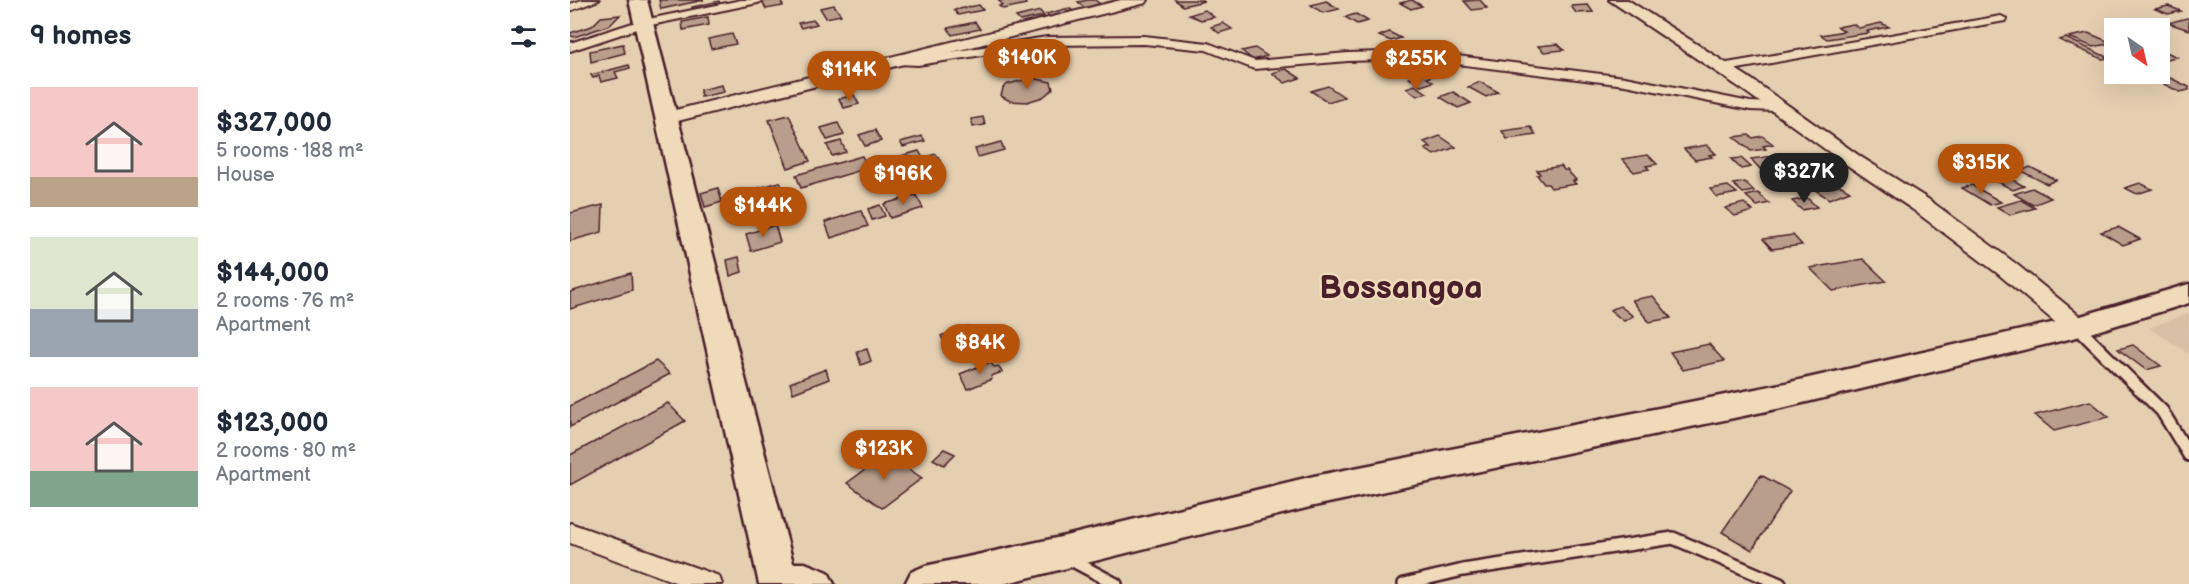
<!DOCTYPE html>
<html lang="en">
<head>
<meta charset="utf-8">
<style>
	:root { --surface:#fff; --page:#f2f2f3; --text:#1f2937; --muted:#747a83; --accent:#b45309 }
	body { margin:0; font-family:"Balsamiq Sans",sans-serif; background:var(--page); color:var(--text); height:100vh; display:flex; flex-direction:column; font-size:22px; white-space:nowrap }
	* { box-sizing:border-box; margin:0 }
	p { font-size:20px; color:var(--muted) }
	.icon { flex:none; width:33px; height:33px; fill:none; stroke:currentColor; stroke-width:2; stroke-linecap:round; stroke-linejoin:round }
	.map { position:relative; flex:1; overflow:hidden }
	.details { display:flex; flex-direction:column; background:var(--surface); width:570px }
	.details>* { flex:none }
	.needle { width:39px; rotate:146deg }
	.fabs { position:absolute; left:1534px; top:18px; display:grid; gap:12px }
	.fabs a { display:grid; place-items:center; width:66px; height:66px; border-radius:0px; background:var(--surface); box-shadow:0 6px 24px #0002; font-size:30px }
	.price { position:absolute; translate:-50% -51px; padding:0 14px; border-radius:21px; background:var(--accent); color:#fff; font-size:20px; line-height:39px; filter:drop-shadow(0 2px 3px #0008) }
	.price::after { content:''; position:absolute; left:50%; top:36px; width:18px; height:14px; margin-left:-9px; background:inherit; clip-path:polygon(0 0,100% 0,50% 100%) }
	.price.current { background:#222; color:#fff }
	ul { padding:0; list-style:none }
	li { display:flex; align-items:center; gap:18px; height:150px; padding:0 30px }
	li span { display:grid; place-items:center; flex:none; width:168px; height:120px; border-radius:0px; color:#555 }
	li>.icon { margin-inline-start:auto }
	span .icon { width:72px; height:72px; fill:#fffc; stroke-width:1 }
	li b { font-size:26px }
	h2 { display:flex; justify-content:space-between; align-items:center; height:72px; padding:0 30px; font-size:26px }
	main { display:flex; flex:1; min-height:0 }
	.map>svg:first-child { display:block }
	.built { fill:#d8c0a6 }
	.building { fill:#b99e8c; stroke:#4a1f2b; stroke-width:1.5 }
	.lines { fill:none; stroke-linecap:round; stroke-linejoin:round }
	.lane-far1-casing { stroke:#4a1f2b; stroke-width:13 }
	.lane-casing { stroke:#4a1f2b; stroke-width:16 }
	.street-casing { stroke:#4a1f2b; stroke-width:4 }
	.secondary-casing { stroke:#4a1f2b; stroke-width:4 }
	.primary-casing { stroke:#4a1f2b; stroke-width:5 }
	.lane-far1 { stroke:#efdab9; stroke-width:8 }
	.lane { stroke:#efdab9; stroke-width:11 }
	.street { fill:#efdab9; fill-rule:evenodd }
	.secondary { fill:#efdab9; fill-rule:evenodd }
	.primary { fill:#efdab9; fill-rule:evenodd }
	.labels { text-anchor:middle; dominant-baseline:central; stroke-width:5; stroke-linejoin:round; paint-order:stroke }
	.town-label { font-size:32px; font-weight:bold; fill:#4a1f2b; stroke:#efdab9 }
</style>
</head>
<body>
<main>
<section class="details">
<h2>9 homes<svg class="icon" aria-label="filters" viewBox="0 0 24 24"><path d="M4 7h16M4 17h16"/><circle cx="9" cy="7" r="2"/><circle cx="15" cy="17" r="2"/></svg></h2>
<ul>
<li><span style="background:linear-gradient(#f6c9c9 75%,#b9a48a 0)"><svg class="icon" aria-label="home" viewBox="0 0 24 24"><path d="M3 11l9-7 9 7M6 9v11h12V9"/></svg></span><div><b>$327,000</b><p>5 rooms · 188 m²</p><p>House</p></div></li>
<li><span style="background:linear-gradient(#dfe7d0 60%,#9aa5b1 0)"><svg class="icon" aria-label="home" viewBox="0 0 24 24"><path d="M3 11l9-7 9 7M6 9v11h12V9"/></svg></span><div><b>$144,000</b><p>2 rooms · 76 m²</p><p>Apartment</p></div></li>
<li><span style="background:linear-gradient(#f6c9c9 70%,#7fa58c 0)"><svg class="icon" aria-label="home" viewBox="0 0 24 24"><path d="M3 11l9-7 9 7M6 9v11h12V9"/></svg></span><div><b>$123,000</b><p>2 rooms · 80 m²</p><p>Apartment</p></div></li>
</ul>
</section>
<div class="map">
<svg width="1619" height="584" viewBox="0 0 1619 584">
	<rect width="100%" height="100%" fill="#e5cfb1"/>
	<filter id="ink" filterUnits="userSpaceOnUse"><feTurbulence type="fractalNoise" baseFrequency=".0167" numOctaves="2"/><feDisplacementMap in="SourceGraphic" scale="12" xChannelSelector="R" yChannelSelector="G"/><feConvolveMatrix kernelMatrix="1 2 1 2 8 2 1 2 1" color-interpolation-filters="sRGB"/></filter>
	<g filter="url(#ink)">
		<path class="built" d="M1619 313V354L1579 328Z"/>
		<path class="building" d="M89 0H134L91 9Z
			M210 0 213 6 196 9 192 1Z
			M428 0 453 1 456 4 433 9 429 6 433 5Z
			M518 0H525L530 4 515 8 508 2Z
			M605 0H633L634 1 613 6Z
			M842 0 852 6 841 9 830 3Z
			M910 0 917 8 902 10 894 1Z
			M149 1 151 6 123 12 122 7Z
			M756 1 769 9 753 13 741 5Z
			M264 5 271 15 256 18 250 8Z
			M409 5 413 10 388 15 384 10Z
			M1018 5 1023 12 1006 13 1001 6Z
			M1598 6 1611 11 1598 14 1585 9Z
			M499 8 503 11 480 17 476 14Z
			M635 10 644 17 631 20 619 15Z
			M470 11 474 16 450 21 446 17Z
			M786 14 798 21 787 24 775 17Z
			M50 15 40 25 4 37 0 35V33L22 26 31 17Z
			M138 17 139 25 113 30 112 22Z
			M1617 18 1619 19V30L1598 23Z
			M244 20 247 24 231 28 228 23Z
			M405 22 410 29 382 35 378 28Z
			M653 23 662 29 649 33 641 27Z
			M1311 23 1319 27 1297 31 1299 33 1257 39 1251 35 1274 31 1268 27 1283 24 1289 28Z
			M819 32 831 38 821 41 809 36Z
			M1518 33 1542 43 1523 47 1499 37Z
			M162 34 166 44 141 49 138 39Z
			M1496 38 1539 58 1532 59 1489 40Z
			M53 44 55 53 21 62 20 51Z
			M988 44 994 50 974 52 968 46Z
			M685 48 697 56 683 60 672 51Z
			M1590 49 1607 57 1591 60Z
			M59 65 60 68 45 72 48 78 31 82 29 76 23 78 21 75Z
			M716 69 730 78 715 83 702 73Z
			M856 73 862 76 857 78 863 82 851 86 839 78Z
			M1592 74 1619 87V90L1610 92 1579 77Z
			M462 78 481 82 483 89 473 97 457 102 440 101 431 96 433 88 438 84Z
			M910 82 928 92 916 97 898 87Z
			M152 85 154 92 131 97 130 90Z
			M845 85 857 93 847 96 836 88Z
			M758 86 774 97 758 102 741 91Z
			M883 92 901 103 888 108 870 97Z
			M284 95 289 104 274 108 269 99Z
			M219 115 240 161 218 168 199 120Z
			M413 117 415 125 403 127 401 119Z
			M268 123 274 135 257 140 251 128Z
			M961 127 966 135 937 139 932 131Z
			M305 130 311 141 295 146 289 135Z
			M1179 135 1183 138 1192 136 1203 144 1193 146 1196 149 1181 151 1164 137Z
			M352 136 355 141 333 147 330 142Z
			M870 136 886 147 864 155 855 149 861 147 854 142Z
			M271 141 276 152 262 156 257 145Z
			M431 142 434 150 408 157 405 149Z
			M1137 145 1146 154 1139 155 1142 157 1125 160 1114 149Z
			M349 151 353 158 366 154 371 162 358 166 361 173 331 182 320 159Z
			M1227 153 1238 162 1190 169 1181 159Z
			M1078 155 1087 164 1076 166 1079 169 1064 172 1052 159Z
			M292 156 298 168 231 188 226 175Z
			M1171 158 1181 167 1171 169 1161 159Z
			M1423 161 1435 169 1419 172 1407 164Z
			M991 166 994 170H997L1006 180 1003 181 1006 184 981 188 978 184H974L967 175 970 174 967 170Z
			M1391 167 1405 175 1392 179 1378 172Z
			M1460 167 1486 180 1477 184 1451 171Z
			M1213 176 1226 188 1212 190 1199 178Z
			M1439 178 1454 186 1443 190 1428 182Z
			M1259 179 1280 191 1259 199 1239 186Z
			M210 182 217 200 179 211 174 192Z
			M1175 182 1184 191 1173 193 1163 184Z
			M1570 183 1582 189 1567 194 1555 188Z
			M1402 185 1431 202 1420 205 1392 188Z
			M1158 186 1167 193 1147 197 1140 189Z
			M148 188 152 202 135 207 131 193Z
			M1462 188 1481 198 1463 205 1444 194Z
			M1188 193 1199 203 1187 206 1176 196Z
			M346 195 353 208 320 218 314 204Z
			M1237 198 1247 207 1232 210 1222 201Z
			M1451 200 1465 208 1440 215 1427 207Z
			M1174 203 1183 211 1165 216 1155 208Z
			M33 205 32 232 0 241V213Z
			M310 205 315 216 302 220 298 209Z
			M291 211 298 226 261 238 255 222Z
			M205 225 210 242 181 251 176 234Z
			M1548 227 1570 239 1553 245 1531 232Z
			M1223 235 1232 245 1202 249 1193 239Z
			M169 257 172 272 160 276 157 260Z
			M1293 259 1316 281 1263 291 1240 268Z
			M61 273 62 290 0 309V292Z
			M1083 296 1101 318 1079 322 1062 300Z
			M1050 306 1063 316 1054 321 1040 310Z
			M398 326 406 341 379 352 371 336Z
			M1139 344 1154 361 1113 370 1100 352Z
			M1563 345 1591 366 1576 370 1548 349Z
			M297 349 301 361 291 365 287 352Z
			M86 361 100 374 0 427V406Z
			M420 362 424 367 428 366 432 372 421 376 422 379 398 389 390 374Z
			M256 369 259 379 223 393 220 383Z
			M1520 401 1539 417 1484 431 1465 415Z
			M98 403 115 421 0 485V455Z
			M374 449 385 454 374 465 363 459Z
			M317 454 352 478 312 508 277 483Z
			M1191 475 1220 491 1182 550 1152 532Z"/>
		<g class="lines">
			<defs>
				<path id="lane-far1" d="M1507 327 1515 335"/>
				<path id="lane" d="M1514 334 1592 411 1619 455
					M501 560 546 584
					M834 584 893 570 1103 538 1210 584"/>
				<path id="street" d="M12 0H29L0 11V4Z
					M171 0H194L188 3 76 26 0 51V43L69 21Z
					M1431 16 1437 19 1435 21 1151 72 1145 68 1151 64Z
					M574 36 638 43 685 61 778 53 847 51 1055 77 1180 102 1206 103 1213 107 1206 111 1180 110 1055 85 847 59 778 61 684 69 636 50 574 44 477 45 348 65 328 64 322 60 328 56 348 57 477 37Z
					M0 523 149 576 152 584H110L0 543Z"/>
				<path id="secondary" d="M551 0H578L576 3 96 124 89 122 86 118 89 114Z
					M1039 0H1058L1178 77 1291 157 1358 199 1445 263 1516 321 1520 327 1516 333 1507 336 1498 333 1427 273 1342 209 1277 165 1166 85Z"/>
				<path id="primary" d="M59 0H77L223 563H235L258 572 264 584H189Z
					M1619 284V303L1507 337 1216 407 744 506 433 584H335L341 572 355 566 491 537 744 476 1216 383 1504 318Z"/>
			</defs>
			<use href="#lane-far1" class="lane-far1-casing"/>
			<use href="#lane" class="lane-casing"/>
			<use href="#street" class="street-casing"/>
			<use href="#secondary" class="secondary-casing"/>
			<use href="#primary" class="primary-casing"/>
			<use href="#lane-far1" class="lane-far1"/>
			<use href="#lane" class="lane"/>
			<use href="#street" class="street"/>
			<use href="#secondary" class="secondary"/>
			<use href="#primary" class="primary"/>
		</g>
	</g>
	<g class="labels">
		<g class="town-label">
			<text x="831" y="288">Bossangoa</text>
		</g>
	</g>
</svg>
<div class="fabs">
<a><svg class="needle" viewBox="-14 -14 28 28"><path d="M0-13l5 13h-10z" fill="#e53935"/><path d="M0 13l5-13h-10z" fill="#747a83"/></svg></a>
</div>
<b class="price" style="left:457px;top:90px">$140K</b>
<b class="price" style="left:846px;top:91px">$255K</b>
<b class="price" style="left:279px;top:102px">$114K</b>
<b class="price" style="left:1411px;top:195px">$315K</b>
<b class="price current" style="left:1234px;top:204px">$327K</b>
<b class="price" style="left:333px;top:206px">$196K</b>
<b class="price" style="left:193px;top:238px">$144K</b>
<b class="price" style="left:410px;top:375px">$84K</b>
<b class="price" style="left:314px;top:481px">$123K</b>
</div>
</main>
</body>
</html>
